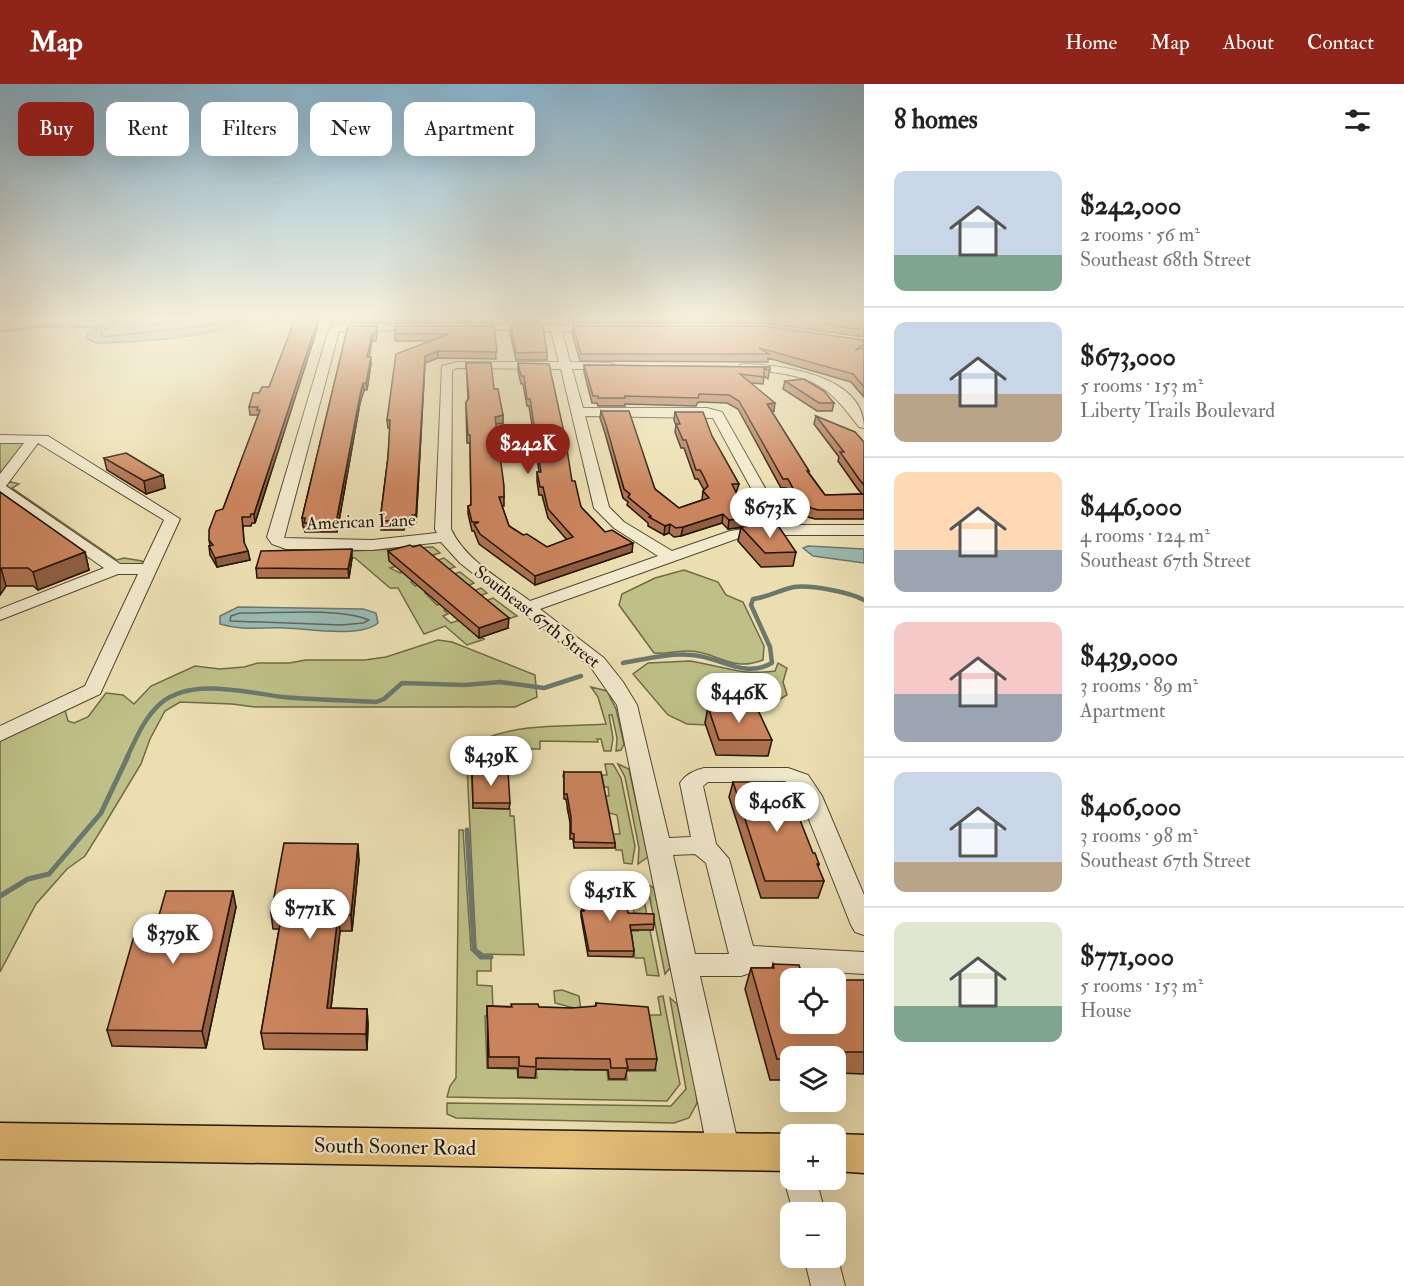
<!DOCTYPE html>
<html lang="en">
<head>
<meta charset="utf-8">
<style>
	:root { --surface:#fff; --page:#f6f6f6; --text:#222; --muted:#767676; --line:#e0e0e0; --accent:#8f2418 }
	body { margin:0; font-family:"IM FELL Double Pica",serif; background:var(--page); color:var(--text); height:100vh; display:flex; flex-direction:column; font-size:22px; white-space:nowrap }
	* { box-sizing:border-box; margin:0 }
	p { font-size:20px; color:var(--muted) }
	.icon { flex:none; width:33px; height:33px; fill:none; stroke:currentColor; stroke-width:2; stroke-linecap:round; stroke-linejoin:round }
	.map { position:relative; flex:1; overflow:hidden }
	.sheet { display:flex; flex-direction:column; background:var(--surface); width:540px }
	.sheet>* { flex:none }
	.top-card { position:absolute; left:18px; top:18px; width:570px; height:54px; display:flex; gap:12px }
	.buttons { position:absolute; left:780px; top:884px; display:grid; gap:12px }
	.buttons a { display:grid; place-items:center; width:66px; height:66px; border-radius:12px; background:var(--surface); box-shadow:0 6px 24px #0002; font-size:30px }
	.price { position:absolute; translate:-50% -51px; padding:0 14px; border-radius:21px; background:#fff; color:#222; font-size:20px; line-height:39px; filter:drop-shadow(0 2px 3px #0008) }
	.price::after { content:''; position:absolute; left:50%; top:36px; width:18px; height:14px; margin-left:-9px; background:inherit; clip-path:polygon(0 0,100% 0,50% 100%) }
	.price.on { background:var(--accent); color:#fff }
	ul { padding:0; list-style:none }
	li { display:flex; align-items:center; gap:18px; height:150px; padding:0 30px }
	li+li { border-top:2px solid var(--line) }
	li span { display:grid; place-items:center; flex:none; width:168px; height:120px; border-radius:12px; color:#555 }
	li>.icon { margin-inline-start:auto }
	span .icon { width:72px; height:72px; fill:#fffc; stroke-width:1 }
	li b { font-size:26px }
	h2 { display:flex; justify-content:space-between; align-items:center; height:72px; padding:0 30px; font-size:26px }
	.tag { padding:0 21px; border-radius:12px; background:var(--surface); box-shadow:0 6px 24px #0002; font-size:21px; line-height:54px }
	.tag.on { background:var(--accent); color:#fff }
	header { display:flex; align-items:center; gap:36px; box-sizing:border-box; height:84px; padding:0 30px; background:var(--accent); color:#fff }
	header strong { font-size:28px }
	nav { display:flex; gap:33px; margin-inline-start:auto; font-size:21px }
	main { display:flex; flex:1; min-height:0 }
	.map>svg:first-child { display:block }
	.green { fill:#bec087; stroke:#706a46; stroke-width:1.5 }
	.water { fill:#9bbbb4; stroke:#6b786e; stroke-width:1.5 }
	.lines { fill:none; stroke-linecap:round; stroke-linejoin:round }
	.shore { stroke:#5e675c; stroke-width:1.5 }
	.stream-far2 { stroke:#6b786e; stroke-width:3 }
	.stream-far1 { stroke:#6b786e; stroke-width:4.5 }
	.stream { stroke:#6b786e; stroke-width:5 }
	.minor-casing { stroke:#544630; stroke-width:2 }
	.major-casing { stroke:#221305; stroke-width:3 }
	.minor { fill:#f2eacd; fill-rule:evenodd }
	.major { fill:#e6c079; fill-rule:evenodd }
	.wall { fill:#af7251; stroke:#221305; stroke-width:1.5 }
	.shaded-wall { fill:#8e5d42; stroke:#221305; stroke-width:1.5 }
	.building { fill:#cb855e; stroke:#221305; stroke-width:1.5 }
	.labels { text-anchor:middle; dominant-baseline:central; stroke-width:4.5; stroke-linejoin:round; paint-order:stroke }
	.street-label { font-size:18px; fill:#221305; stroke:#f2eacd }
	.near-street-label { font-size:21px; fill:#221305; stroke:#f2eacd }
</style>
</head>
<body>
<header>
<strong>Map</strong>
<nav><a>Home</a><a>Map</a><a>About</a><a>Contact</a></nav>
</header>
<main>
<div class="map">
<svg width="864" height="1202" viewBox="0 0 864 1202">
	<rect width="100%" height="100%" fill="#ebdfb2"/>
	<filter id="stains"><feTurbulence type="fractalNoise" baseFrequency=".00333" numOctaves="4"/><feColorMatrix values="0 0 0 0 .2 0 0 0 0 .09 0 0 0 0 .02 0 0 0 .5 -.17"/></filter>
	<radialGradient id="worn" r=".72"><stop offset=".6" stop-color="#630" stop-opacity="0"/><stop offset="1" stop-color="#630" stop-opacity=".3"/></radialGradient>
	<path class="green" d="M0 358H26L0 391Z
		M11 398 19 400 12 404 117 476 124 474 142 477 144 480 120 481 7 402V399Z
		M433 463 440 469 390 484 400 489 444 474 455 483 411 498 415 502 460 488 474 499 467 502H447L425 509 437 521 481 504 487 509 444 526 448 530 443 532 451 539 480 529 482 518 493 514 517 532 505 536 465 541 479 554 485 555 467 561 445 542 424 550 398 504H390L355 474H351L352 467Z
		M684 486 718 498 726 511 743 518 764 562 763 576C735 587 723 573 698 568 683 564 669 571 654 569L619 521 622 510 655 494Z
		M438 556 452 558 535 591 537 613 515 623H255L232 620 180 618 165 627 150 655 141 680 103 743 85 772 67 785 36 820 0 888V656L65 626 68 637 74 639 88 633 106 609 123 611 134 620 151 602 195 582 220 585 244 583 258 579H289L306 576H365L386 573Z
		M690 577C723 582 740 592 775 587L778 579 787 584 783 598 787 611 759 628 708 641 687 640 668 631 633 590 648 579Z
		M591 603 607 607 616 625 624 660 621 666 616 667 617 654 612 631H609L613 654 611 667H604L601 655H597L598 658 540 657V665H523L522 657H484V655C523 639 564 643 606 640L598 613Z
		M472 657H480V667H469V676L481 677 482 690 508 692H472L473 724 510 725V732H514L524 871 483 870 476 865 466 663Z
		M605 680H613L621 694 635 762 632 780 624 779 622 766H616L613 750H620L617 731 609 729H568L567 724H607L605 712H609L608 703H604L602 693H563V691H607Z
		M618 680 629 685 648 773 638 780 639 764 625 693Z
		M459 746H463L471 866 480 874H491V887H477V901L492 902 493 924 510 932H485L487 984 517 985 518 994H537L536 985 568 986 562 933H569L574 986H607L608 996H627L626 987H656L647 933 622 931H661L658 913 663 912 680 1000 667 1017 447 1013 450 1002 456 994Z
		M627 797H635L644 816 659 892 647 891 644 874H635L630 847H638Z
		M641 797 654 804 670 884 665 890 650 815Z
		M562 906 579 912 581 926 555 919 554 907Z
		M670 914 677 920 696 1005 697 1019 689 1034 674 1039 456 1034 447 1030V1019L671 1022 686 1005Z"/>
	<path class="water" d="M113 234H247C215 255 147 256 108 259H96L86 254 87 250Z
		M808 462 864 465V479L813 472 803 464Z
		M238 523 363 525 376 529 378 539C360 554 309 545 286 544 263 543 242 547 220 540V532Z"/>
	<g class="lines">
		<path class="shore" d="M115 234 113 241 101 249 102 253 206 242 234 234
			M122 234 124 244 208 234
			M240 529C275 530 338 523 369 536L363 539 341 541 230 537 231 532Z"/>
		<path class="stream-far2" d="M327 234 334 240
			M0 247 47 242 101 243"/>
		<path class="stream-far1" d="M623 579C645 575 669 569 692 571 721 573 743 595 772 579L770 563 751 521 753 515C769 513 782 505 794 503 812 501 849 508 864 516
			M127 673C137 653 144 634 161 619 192 593 248 609 283 613 314 616 345 616 376 618L384 615 402 599 465 601 500 598 544 604 581 592"/>
		<path class="stream" d="M467 746 474 865 481 873H491
			M0 812 28 795 49 790 101 729 128 672"/>
		<defs>
			<path id="minor" d="M342 240H421L426 243 421 246 339 247 284 454 372 456 437 449 435 445 442 282 457 278H559L551 247 465 245 464 243 469 240 602 242V246L598 247H562L570 278 610 279 616 282 610 285H572L583 324H707L722 328 786 441H864V451H768L739 454 540 525 604 574 623 598 637 621 669 754 691 753 680 699C685 691 695 686 704 684H788L808 691 822 712 864 811V851L855 848 851 841 800 713 792 701 785 698H708L703 702 716 760 729 775 753 862 864 868V890L753 883 750 889 741 892H700L740 1068 735 1079 724 1083 713 1079 708 1068 617 621 590 582 460 479 441 458 372 466 286 465 272 460 267 453 329 245ZM457 284 561 285 594 424 614 444 658 472 530 517C503 497 465 476 451 445L452 286ZM585 332 713 334 771 441 730 447 672 467 624 438 609 423ZM695 770 706 779 729 870H695L673 771Z
				M744 280C783 281 864 291 864 344L859 343C832 307 819 294 772 288 762 287 750 288 740 285V281Z
				M0 351 48 352 180 435 100 610 0 657V642L85 602 138 490H118L0 536V525L104 484 0 411V390L24 359H0ZM38 359 164 436 143 480H120L6 402Z
				M790 1083V1095H816L825 1128H793L784 1095Z
				M836 1167 845 1202H811L804 1173H836Z"/>
			<path id="major" d="M0 1039 790 1050V1087L0 1075Z
				M836 1050 864 1051V1089L836 1087Z"/>
		</defs>
		<use href="#minor" class="minor-casing"/>
		<use href="#major" class="major-casing"/>
		<use href="#minor" class="minor"/>
		<use href="#major" class="major"/>
	</g>
	<path class="wall" d="M351 234H380L379 239H351Z
		M396 234H493V239H396Z
		M507 234H541L540 239H508Z
		M568 234H843L864 238V253L764 239H569Z
		M318 242 255 439H252L251 442H243L244 459 250 476 217 483 210 471 209 462 210 461 209 456 223 425 258 332V331H250L249 323 259 309 269 303Z
		M348 242H377V249L376 257H372L369 273 371 280 367 306H364L360 319 337 448H305L304 443H303L302 434Z
		M494 242 496 275 438 274 425 279 416 440H412V443H405L404 446H381L380 437 388 373 390 344H388L387 336 430 257H395V250Z
		M511 242 547 268V276H516L510 249Z
		M573 242 864 256V313L851 298 768 274V278L580 277 572 249Z
		M466 279 494 305 503 331V339L496 340 504 413V422H502L509 442 523 451 547 463 567 456 548 434 542 411H539L537 397V388H539L529 322H527L523 300H521L518 287V279L572 397 581 423 605 448 632 468 535 501 479 460 474 447H472L468 430V422L471 421 470 359H467L466 326V318L468 315Z
		M584 281 770 283 768 295 764 292 763 300 750 299 774 327 772 328 809 387V389L825 411 862 410 857 404 838 377 839 373 814 340 816 332 864 358V435H815L808 433 806 430H800L786 404H781L738 325 727 319 698 318 696 322 625 320V322H598L597 319H592L584 288Z
		M785 297 834 319 832 327H817L783 305Z
		M601 327 655 405 679 424 702 416 703 407 704 406 698 395H695L684 364H681L675 348 676 341 674 336 675 328 712 352 739 400 736 409 742 425 741 430 746 434 744 443 728 445 722 439 681 452 674 453 669 449 664 451 648 442V439L627 421 628 418 623 414 605 349 600 334Z
		M104 374 163 391 165 404 146 410 107 386Z
		M0 408 85 468 89 486 38 506 33 502H6L0 511Z
		M741 443 796 468 793 482 761 483 738 457Z
		M388 467 508 544 479 554 389 477Z
		M352 474 349 494H257L256 484Z
		M708 623 772 656 768 672 716 671 705 639Z
		M472 686 510 719 509 725 473 724Z
		M564 688 615 759V764H574L573 755H570V739L566 715H564Z
		M733 698 813 769 819 780 818 784 824 797 818 814H761L729 713Z
		M359 776 352 847H340L331 924 367 925 368 941 367 966 264 965 261 949 279 845H273L271 829Z
		M581 808 628 829 654 840 653 846H631L634 867 633 873 588 872 581 832V827H582L581 814Z
		M236 823 206 964 112 962 107 946 155 845Z
		M773 880 790 939 864 896V990L836 989V972H790V996H770L745 905 751 884H772Z
		M596 919 657 975 655 986H627L625 995H609L608 986 536 985 535 994 518 993V984H488L487 922 572 924 595 923Z"/>
	<path class="shaded-wall" d="M318 235V242L255 439 254 430Z
		M372 250V257L368 280 367 273Z
		M438 267V274L425 279 416 440 425 272Z
		M371 273V280L367 306 366 299Z
		M363 299 364 306 360 319 337 448 336 439 360 311Z
		M775 319 774 327 766 328 767 320Z
		M503 331V339L495 340V333Z
		M163 391 165 404 146 410 144 397Z
		M742 421 740 434 735 435 738 422Z
		M723 430 722 439 681 452 683 443Z
		M746 434 744 443 728 445 729 436Z
		M670 440 669 449 664 451 665 442Z
		M633 459 632 468 535 501V492Z
		M352 465V474L349 494 348 485Z
		M248 467 250 476 217 483 215 474Z
		M85 468 89 486 38 506 33 488Z
		M1 484 6 502 0 511V485Z
		M509 534 508 544 479 554V544Z
		M358 760 359 776 352 847 351 831Z
		M233 807 236 823 206 964 202 947Z
		M338 831 340 847 329 940 327 924Z
		M367 925 368 941 367 966 366 950Z"/>
	<path class="building" d="M783 234H843L864 238V246Z
		M295 235H318L254 430H251L250 433H242L244 458 248 467 215 474 209 462 213 461 209 456V446L216 427 223 425 253 345 260 326H257L258 323H249L253 309H259L262 303H269Z
		M348 242H377L375 250H372L367 273H371L366 299H363L360 311 336 439H304L305 434H302Z
		M395 242H494L497 268 438 267 425 272 416 431H412V434H404V437H380L388 373 390 336H387L396 270 449 250H395Z
		M511 242H543L547 268 516 269Z
		M573 242H765L864 256V260L855 266 864 264V303L853 290 759 264 769 270H581Z
		M466 279H491L494 305H498L503 331 495 333 504 402V413H499L509 442 523 451 527 450 547 463 573 453 548 425 543 403H540L537 388H541L530 315H527L524 292H521L518 279 549 280 565 353 572 397H575L581 423 605 448 612 446 633 459 535 492 480 450 474 440 479 438H472L468 422 471 421 470 351H468L466 318 469 314Z
		M584 281 770 283V287L764 284V293L740 290 775 319 767 320 809 387H807L825 411 864 410V426H818L811 424 808 421H802L788 395H783L739 317 729 311 699 310 698 314 625 312V314H598V312H593Z
		M804 295 824 307 834 319H819L785 297Z
		M601 327H629L655 405 679 424 709 414 703 407 708 402 703 391 700 386H696L686 356H683L676 340H680L675 328H703L712 352 739 400H732L742 421 738 422 742 425 737 426 746 434 729 436 723 430 683 443 676 444 670 440 665 442 649 433 651 432 628 413 630 410 624 405 606 341Z
		M816 332 855 348 864 358V401L859 395 840 368H844Z
		M126 369 163 391 144 397 104 374Z
		M0 408 85 468 33 488 28 484H1L0 485Z
		M777 440 796 468 765 469 741 443Z
		M410 461 413 463 420 461 509 534 479 544 388 467Z
		M352 465 348 485 256 484 261 467Z
		M708 623 757 624 772 656H719Z
		M472 686 508 687 510 719H473Z
		M564 688H601L615 759 574 758V750L571 749V733L567 710H564Z
		M733 698H785L813 769H815L819 780H817L824 797H765Z
		M284 759 358 760 351 831H338L327 924 367 925 366 950 261 949 282 829H271Z
		M166 807H233L202 947 107 946 136 845H155Z
		M581 808 624 809 628 829 654 830V840L630 841 634 867H589L581 827H584Z
		M773 880 799 881 803 894H790V939H836V896H864V968H829L830 972H790V975H777L751 884H774Z
		M596 919 648 923 657 975H626L628 984H611L610 975 536 974V983L519 982V973H489L487 922 512 923 511 920H538L539 923 572 924 596 922Z"/>
	<linearGradient id="sky" x2="0" y2="1"><stop stop-color="#89b7d3"/><stop offset="0.58" stop-color="#f6f1dc"/><stop offset="1" stop-color="#f6f1dc" stop-opacity="0"/></linearGradient>
	<rect width="864" height="403" fill="url(#sky)"/>
	<g class="labels">
		<g class="street-label">
			<text transform="translate(361 438) rotate(-2)">American Lane</text>
			<text transform="translate(537 533) rotate(38)">Southeast 67th Street</text>
		</g>
		<g class="near-street-label">
			<text transform="translate(395 1063) rotate(1)">South Sooner Road</text>
		</g>
	</g>
	<rect width="100%" height="100%" filter="url(#stains)"/>
	<rect width="100%" height="100%" fill="url(#worn)"/>
</svg>
<div class="buttons">
<a><svg class="icon" aria-label="locate" viewBox="0 0 24 24"><circle cx="12" cy="12" r="6"/><path d="M12 2v4M12 18v4M2 12h4M18 12h4"/></svg></a>
<a><svg class="icon" aria-label="layers" viewBox="0 0 24 24"><path d="M12 4l9 5-9 5-9-5zM3 14l9 5 9-5"/></svg></a>
<a>+</a>
<a>−</a>
</div>
<b class="price on" style="left:528px;top:391px">$242K</b>
<b class="price" style="left:770px;top:455px">$673K</b>
<b class="price" style="left:739px;top:640px">$446K</b>
<b class="price" style="left:491px;top:703px">$439K</b>
<b class="price" style="left:777px;top:749px">$406K</b>
<b class="price" style="left:610px;top:838px">$451K</b>
<b class="price" style="left:310px;top:856px">$771K</b>
<b class="price" style="left:173px;top:881px">$379K</b>
<div class="top-card">
<a class="tag on">Buy</a>
<a class="tag">Rent</a>
<a class="tag">Filters</a>
<a class="tag">New</a>
<a class="tag">Apartment</a>
</div>
</div>
<section class="sheet">
<h2>8 homes<svg class="icon" aria-label="filters" viewBox="0 0 24 24"><path d="M4 7h16M4 17h16"/><circle cx="9" cy="7" r="2"/><circle cx="15" cy="17" r="2"/></svg></h2>
<ul>
<li><span style="background:linear-gradient(#c9d6e8 70%,#7fa58c 0)"><svg class="icon" aria-label="home" viewBox="0 0 24 24"><path d="M3 11l9-7 9 7M6 9v11h12V9"/></svg></span><div><b>$242,000</b><p>2 rooms · 56 m²</p><p>Southeast 68th Street</p></div></li>
<li><span style="background:linear-gradient(#c9d6e8 60%,#b9a48a 0)"><svg class="icon" aria-label="home" viewBox="0 0 24 24"><path d="M3 11l9-7 9 7M6 9v11h12V9"/></svg></span><div><b>$673,000</b><p>5 rooms · 153 m²</p><p>Liberty Trails Boulevard</p></div></li>
<li><span style="background:linear-gradient(#ffd9b3 65%,#9aa5b1 0)"><svg class="icon" aria-label="home" viewBox="0 0 24 24"><path d="M3 11l9-7 9 7M6 9v11h12V9"/></svg></span><div><b>$446,000</b><p>4 rooms · 124 m²</p><p>Southeast 67th Street</p></div></li>
<li><span style="background:linear-gradient(#f6c9c9 60%,#9aa5b1 0)"><svg class="icon" aria-label="home" viewBox="0 0 24 24"><path d="M3 11l9-7 9 7M6 9v11h12V9"/></svg></span><div><b>$439,000</b><p>3 rooms · 89 m²</p><p>Apartment</p></div></li>
<li><span style="background:linear-gradient(#c9d6e8 75%,#b9a48a 0)"><svg class="icon" aria-label="home" viewBox="0 0 24 24"><path d="M3 11l9-7 9 7M6 9v11h12V9"/></svg></span><div><b>$406,000</b><p>3 rooms · 98 m²</p><p>Southeast 67th Street</p></div></li>
<li><span style="background:linear-gradient(#dfe7d0 70%,#7fa58c 0)"><svg class="icon" aria-label="home" viewBox="0 0 24 24"><path d="M3 11l9-7 9 7M6 9v11h12V9"/></svg></span><div><b>$771,000</b><p>5 rooms · 153 m²</p><p>House</p></div></li>
</ul>
</section>
</main>
</body>
</html>
